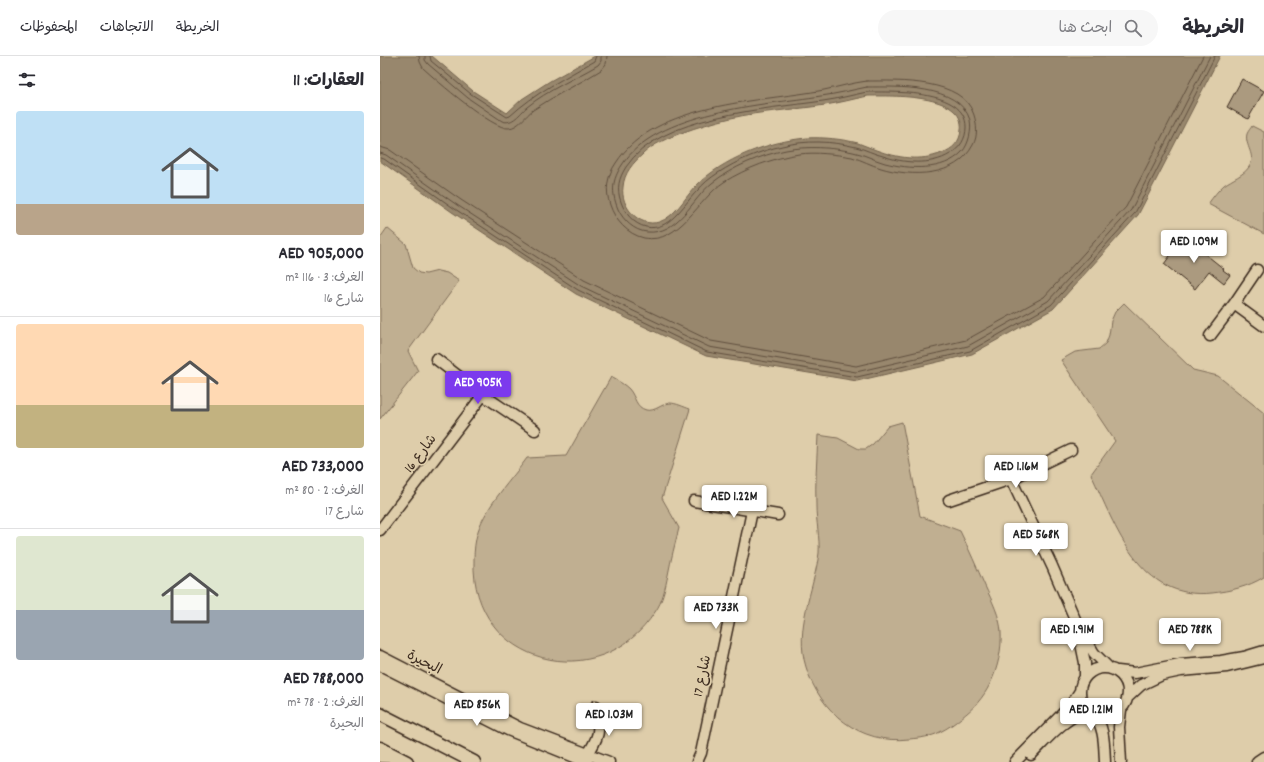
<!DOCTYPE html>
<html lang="ar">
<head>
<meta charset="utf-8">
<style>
	:root { --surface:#fff; --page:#f7f7f7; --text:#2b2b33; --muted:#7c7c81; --line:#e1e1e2; --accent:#7c3aed }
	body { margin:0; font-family:Dekko,"Playpen Sans Arabic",sans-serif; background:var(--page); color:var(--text); direction:rtl; height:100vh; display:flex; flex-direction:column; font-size:15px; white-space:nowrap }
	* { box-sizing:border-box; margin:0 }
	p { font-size:13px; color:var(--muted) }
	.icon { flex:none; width:22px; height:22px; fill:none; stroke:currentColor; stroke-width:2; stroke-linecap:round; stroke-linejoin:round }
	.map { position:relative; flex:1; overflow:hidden; direction:ltr }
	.sheet { display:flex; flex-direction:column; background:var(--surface); width:380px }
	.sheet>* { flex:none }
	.price { position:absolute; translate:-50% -34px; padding:0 9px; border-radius:4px; background:#fff; color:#222; font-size:13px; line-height:26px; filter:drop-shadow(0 1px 2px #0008) }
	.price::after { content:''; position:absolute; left:50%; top:24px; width:12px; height:9px; margin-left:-6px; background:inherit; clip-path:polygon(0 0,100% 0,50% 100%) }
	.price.current { background:var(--accent); color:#fff }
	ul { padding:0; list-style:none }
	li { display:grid; align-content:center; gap:8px; height:212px; padding:0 16px }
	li+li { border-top:1px solid var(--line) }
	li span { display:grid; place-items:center; height:124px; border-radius:4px; color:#555 }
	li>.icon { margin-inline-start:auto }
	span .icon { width:72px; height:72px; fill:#fffc; stroke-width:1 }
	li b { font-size:17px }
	h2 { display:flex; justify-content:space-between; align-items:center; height:48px; padding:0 16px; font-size:17px }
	header { display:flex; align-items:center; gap:24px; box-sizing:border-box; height:56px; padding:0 20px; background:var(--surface); border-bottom:1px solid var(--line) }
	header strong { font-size:19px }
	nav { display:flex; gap:22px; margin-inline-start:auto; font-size:14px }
	.search { width:280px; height:36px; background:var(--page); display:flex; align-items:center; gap:10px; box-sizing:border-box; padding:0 14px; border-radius:22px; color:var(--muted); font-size:15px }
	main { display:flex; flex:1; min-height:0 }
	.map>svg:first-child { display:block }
	.green { fill:#c0af91; stroke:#7e6c58 }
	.water { fill:#98876d; stroke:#73624d; fill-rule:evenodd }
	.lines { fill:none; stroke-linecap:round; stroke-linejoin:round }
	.shore { stroke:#604f3e; stroke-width:1 }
	.building { fill:#ab9a7f; stroke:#3b2a1e }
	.minor-casing { stroke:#3b2a1e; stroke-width:13 }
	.tertiary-casing { stroke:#3b2a1e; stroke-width:15 }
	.minor { stroke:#decdaa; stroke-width:10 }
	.tertiary { stroke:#decdaa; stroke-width:12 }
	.labels { text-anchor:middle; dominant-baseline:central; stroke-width:3.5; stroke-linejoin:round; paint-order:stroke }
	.street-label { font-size:14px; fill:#3b2a1e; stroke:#decdaa }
</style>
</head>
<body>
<header>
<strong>الخريطة</strong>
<div class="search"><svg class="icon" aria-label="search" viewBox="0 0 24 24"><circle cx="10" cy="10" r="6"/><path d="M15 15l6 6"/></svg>ابحث هنا</div>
<nav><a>الخريطة</a><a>الاتجاهات</a><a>المحفوظات</a></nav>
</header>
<main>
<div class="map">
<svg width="884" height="706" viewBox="0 0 884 706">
	<rect width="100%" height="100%" fill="#decdaa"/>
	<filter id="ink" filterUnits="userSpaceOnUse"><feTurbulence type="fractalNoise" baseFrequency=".025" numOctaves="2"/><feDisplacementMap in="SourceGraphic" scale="8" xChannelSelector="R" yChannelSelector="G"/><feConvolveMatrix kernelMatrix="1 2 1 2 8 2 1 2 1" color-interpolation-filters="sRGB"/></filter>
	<g filter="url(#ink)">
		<path class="green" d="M872 70 884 76V178L828 148C833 141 838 134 844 129 852 123 864 119 869 111 877 100 864 89 867 78 868 75 871 72 872 70Z
			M7 172 26 188 33 212 39 217 46 218 58 215 67 217 79 225 28 295 38 315 0 363V182Z
			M744 247 813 314 838 320 884 357V521C868 531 850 535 832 537 759 545 736 471 711 418L735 385 681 304 695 296 719 293 726 287 729 279 731 265 735 256Z
			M231 321C238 325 244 328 249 333 256 341 255 351 266 354 275 356 281 348 290 347 296 347 304 351 310 353L282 442 299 472C295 488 291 503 288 519 285 532 283 545 275 556 220 642 90 609 94 504 94 495 95 484 98 475 106 450 132 423 147 402L186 400Z
			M522 366 540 460 580 475C589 493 597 512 605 530 612 545 620 560 621 576 622 593 618 612 610 628 603 642 594 652 581 662 575 667 568 672 560 676 551 681 540 682 529 683 480 689 440 656 426 611 414 573 434 534 439 497 440 482 436 465 436 450 435 426 437 403 438 379L458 382 479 393H486L493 388 508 370Z"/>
		<path class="water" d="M0 0H52L93 35 127 57 142 43 170 25 215 0H840L758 159 673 253 592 298 477 325 326 300 196 238 72 156 0 105ZM488 40C511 40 586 37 581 74 580 86 573 93 562 97 540 106 518 102 496 94 490 92 484 89 478 87 462 83 443 81 427 82 389 85 342 103 316 130 305 141 295 161 279 166 259 172 240 150 243 131 244 117 253 107 263 98 273 88 288 82 301 77 317 71 334 66 351 62 382 55 414 54 445 49 459 47 473 43 488 40Z"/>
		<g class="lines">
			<path class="shore" d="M39 0 40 6 43 12C56 24 113 74 129 72 139 71 145 60 153 54 175 39 199 28 221 14L226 8 227 0
				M45 0V4L48 8 88 42 122 65C133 69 140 57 147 51 168 34 194 23 218 9L221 5V0
				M50 0 51 5 91 38 127 61 130 60C155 37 185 22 214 5L216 0
				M487 25C518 25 583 22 594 59 597 69 598 80 593 89 576 122 531 121 501 112 491 109 482 104 472 101 454 98 436 96 419 98 393 102 367 112 344 126 319 142 299 189 264 182 247 178 235 164 230 149 225 134 227 120 236 107 275 46 380 46 444 34 458 31 472 27 487 25Z
				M487 31C517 31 579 28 590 64 592 74 589 88 582 96 563 116 529 113 505 107 494 104 484 98 473 96 451 91 428 90 406 94 381 99 352 111 332 127 312 143 298 179 267 176 254 175 243 164 238 153 231 136 232 124 242 109 276 55 383 49 441 40 457 38 472 34 487 31Z
				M487 36C512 36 586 33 586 71 586 83 580 92 570 98 551 110 523 107 503 100 494 98 485 93 476 91 452 85 426 84 402 90 380 95 358 104 338 117 330 122 323 128 317 135 303 149 289 176 266 171 253 168 245 157 241 146 236 132 239 122 246 111 280 59 387 53 443 45 458 43 472 39 487 36Z
				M0 91 10 94 81 144 204 224 331 285 476 310 586 284 664 241 746 151 823 0
				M0 97 6 99 77 149 201 230 329 291 476 316 588 290 668 245 751 154 830 0
				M0 102 4 103 75 153 198 234 327 296 477 321 590 295 671 249 755 157 835 0"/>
		</g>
		<path class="building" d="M862 23 884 35 868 63 847 51Z
			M804 181 844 213 843 214 850 219 844 227 829 215 815 233 784 208Z"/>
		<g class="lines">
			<defs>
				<path id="minor" d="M854 248 884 270
					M830 280 854 248 877 214
					M56 303 103 339 155 374
					M631 423 672 510 698 570 714 597 729 612
					M569 444 631 423 691 394
					M314 445 398 459
					M0 474 103 339
					M699 578 705 607V621
					M0 600 140 672 229 706
					M0 609 128 674 207 706
					M700 636a24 24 0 1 1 48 0a24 24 0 1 1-48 0Z
					M738 615 755 617 800 608 841 605 864 601 884 595
					M748 641 761 629 782 619 801 615 847 611 884 602
					M741 654 739 671 741 706
					M713 657C725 671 724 689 725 706
					M651 699C669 681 684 662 708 654
					M0 701 18 702
					M205 703C219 681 221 676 216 650
					M317 706 321 697 372 455
					M635 706 691 649 700 635"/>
				<path id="tertiary" d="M0 658 94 706
					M0 692 27 706
					M878 706 884 702"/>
			</defs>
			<use href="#minor" class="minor-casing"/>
			<use href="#tertiary" class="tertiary-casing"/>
			<use href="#minor" class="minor"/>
			<use href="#tertiary" class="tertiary"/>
		</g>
	</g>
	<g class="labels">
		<g class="street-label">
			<text transform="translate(41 398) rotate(-53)">شارع 16</text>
			<text transform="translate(44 607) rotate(27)">البحيرة</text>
			<text transform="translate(323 620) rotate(-78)">شارع 17</text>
		</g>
	</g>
</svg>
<b class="price" style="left:814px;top:208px">AED 1.09M</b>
<b class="price current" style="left:98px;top:349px">AED 905K</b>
<b class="price" style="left:636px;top:433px">AED 1.16M</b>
<b class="price" style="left:354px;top:463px">AED 1.22M</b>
<b class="price" style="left:656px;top:501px">AED 568K</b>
<b class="price" style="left:336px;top:574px">AED 733K</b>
<b class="price" style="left:692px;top:596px">AED 1.91M</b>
<b class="price" style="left:810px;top:596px">AED 788K</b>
<b class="price" style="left:97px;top:671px">AED 856K</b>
<b class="price" style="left:711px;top:676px">AED 1.21M</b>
<b class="price" style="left:229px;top:681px">AED 1.03M</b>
</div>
<section class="sheet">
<h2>العقارات: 11<svg class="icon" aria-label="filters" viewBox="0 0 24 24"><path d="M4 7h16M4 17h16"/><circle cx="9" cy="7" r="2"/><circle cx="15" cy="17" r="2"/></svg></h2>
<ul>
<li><span style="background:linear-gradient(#bfe0f5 75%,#b9a48a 0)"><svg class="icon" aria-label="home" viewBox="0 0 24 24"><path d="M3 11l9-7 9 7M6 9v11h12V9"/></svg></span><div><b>AED 905,000</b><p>الغرف: 3 · 116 m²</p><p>شارع 16</p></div></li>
<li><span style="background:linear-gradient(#ffd9b3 65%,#c2b280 0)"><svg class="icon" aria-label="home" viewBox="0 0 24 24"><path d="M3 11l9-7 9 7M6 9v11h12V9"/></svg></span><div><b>AED 733,000</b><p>الغرف: 2 · 80 m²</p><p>شارع 17</p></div></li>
<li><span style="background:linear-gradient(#dfe7d0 60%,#9aa5b1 0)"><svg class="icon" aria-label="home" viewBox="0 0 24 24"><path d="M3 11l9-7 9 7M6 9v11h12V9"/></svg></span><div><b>AED 788,000</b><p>الغرف: 2 · 78 m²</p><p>البحيرة</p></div></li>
</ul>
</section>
</main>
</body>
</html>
